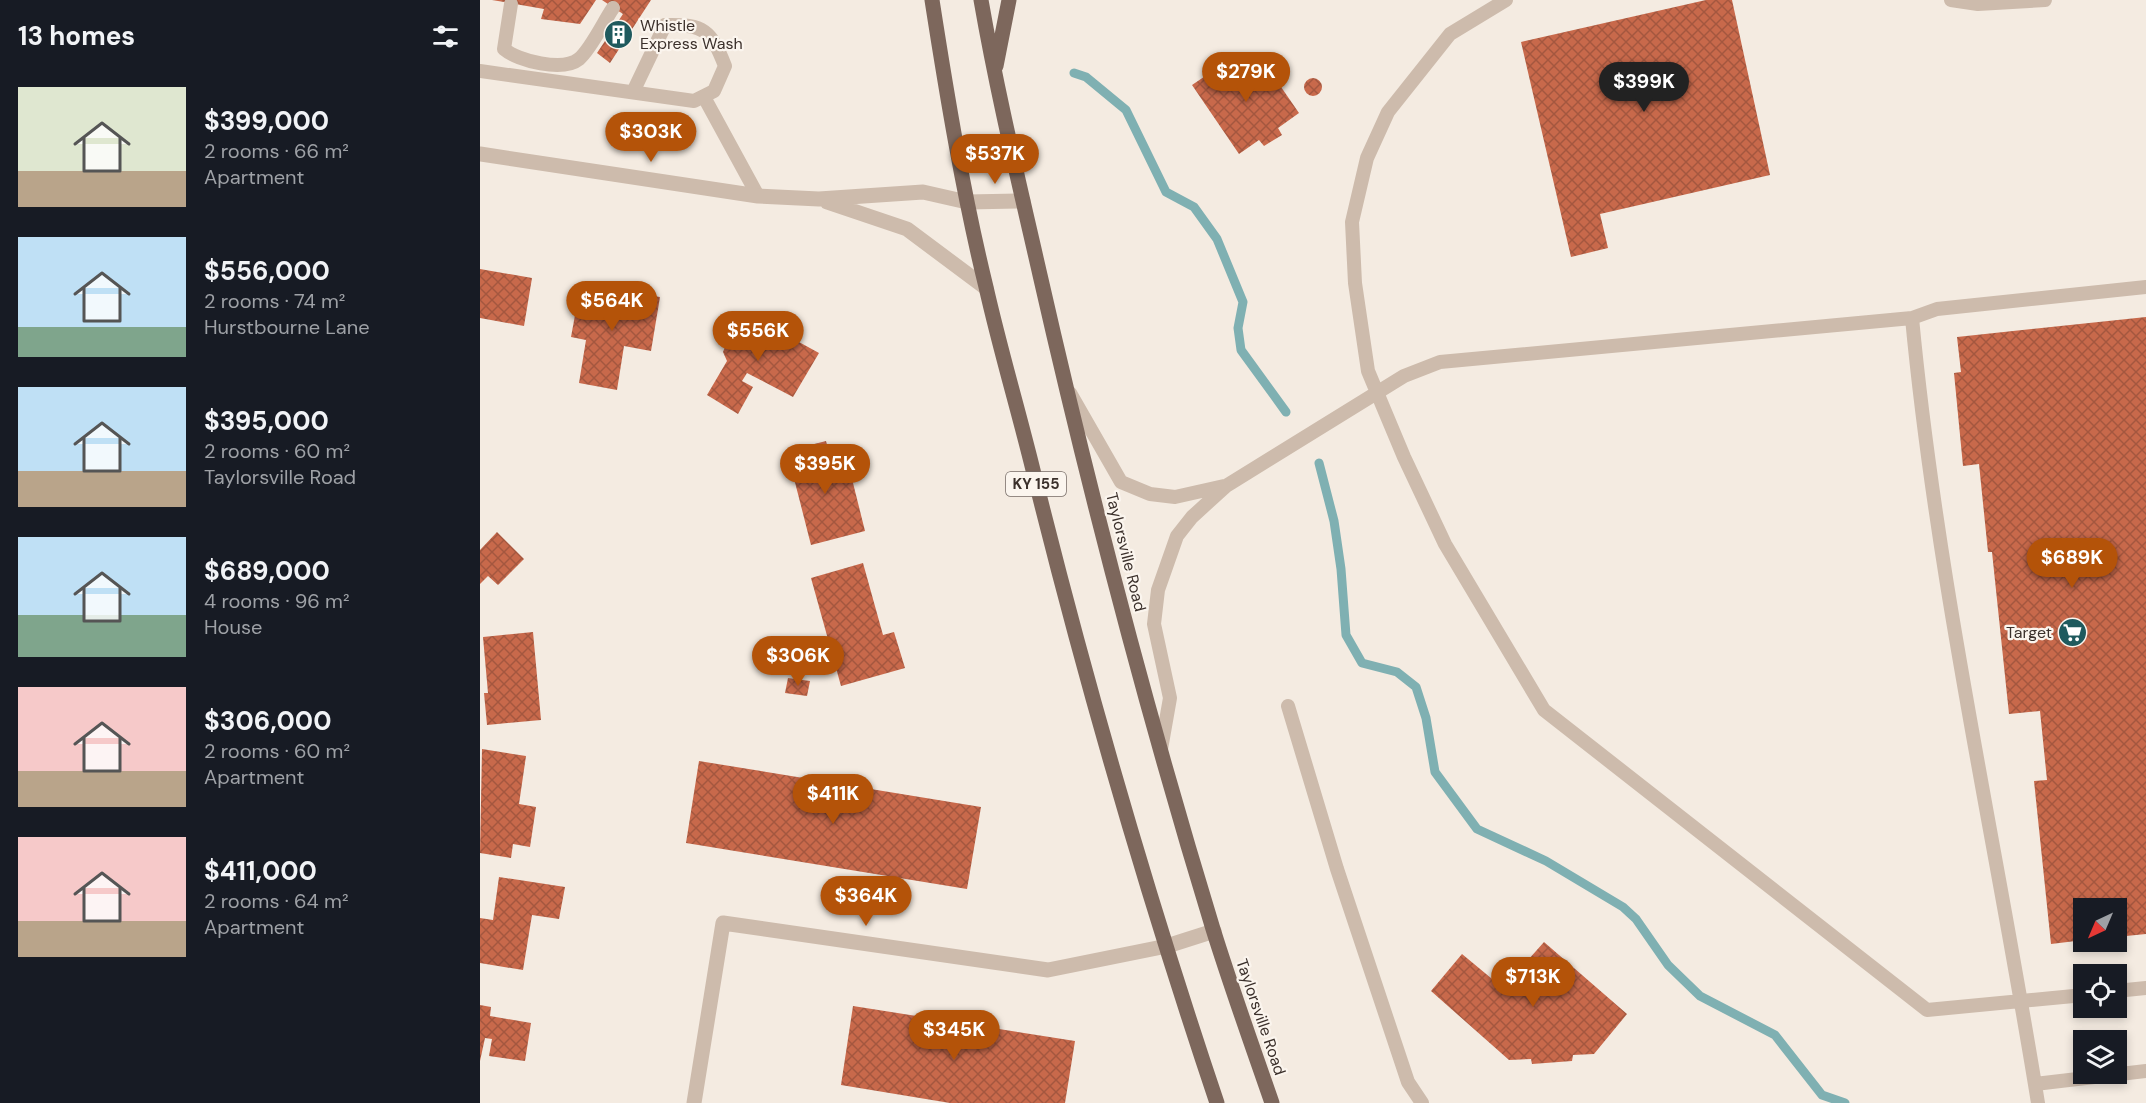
<!DOCTYPE html>
<html lang="en">
<head>
<meta charset="utf-8">
<style>
	:root { --surface:#171b24; --page:#20242c; --text:#f1f3f6; --muted:#9ea1a6; --accent:#b45309 }
	body { margin:0; font-family:"DM Sans",sans-serif; background:var(--page); color:var(--text); height:100vh; display:flex; flex-direction:column; font-size:22px; white-space:nowrap }
	* { box-sizing:border-box; margin:0 }
	p { font-size:20px; color:var(--muted) }
	.icon { flex:none; width:33px; height:33px; fill:none; stroke:currentColor; stroke-width:2; stroke-linecap:round; stroke-linejoin:round }
	.map { position:relative; flex:1; overflow:hidden }
	.sheet { display:flex; flex-direction:column; background:var(--surface); width:480px }
	.sheet>* { flex:none }
	.needle { width:39px; rotate:224deg }
	.fabs { position:absolute; left:1593px; top:898px; display:grid; gap:12px }
	.fabs a { display:grid; place-items:center; width:54px; height:54px; border-radius:0px; background:var(--surface); box-shadow:0 3px 9px #0003; font-size:30px }
	.price { position:absolute; translate:-50% -51px; padding:0 14px; border-radius:21px; background:var(--accent); color:#fff; font-size:20px; line-height:39px; filter:drop-shadow(0 2px 3px #0008) }
	.price::after { content:''; position:absolute; left:50%; top:36px; width:18px; height:14px; margin-left:-9px; background:inherit; clip-path:polygon(0 0,100% 0,50% 100%) }
	.price.on { background:#222; color:#fff }
	ul { padding:0; list-style:none }
	li { display:flex; align-items:center; gap:18px; height:150px; padding:0 18px }
	li span { display:grid; place-items:center; flex:none; width:168px; height:120px; border-radius:0px; color:#555 }
	li>.icon { margin-inline-start:auto }
	span .icon { width:72px; height:72px; fill:#fffc; stroke-width:1 }
	li b { font-size:26px }
	h2 { display:flex; justify-content:space-between; align-items:center; height:72px; padding:0 18px; font-size:26px }
	main { display:flex; flex:1; min-height:0 }
	.map>svg:first-child { display:block }
	.lines { fill:none; stroke-linecap:round; stroke-linejoin:round }
	.stream { stroke:#7fb0b2; stroke-width:9 }
	.building { fill:url(#building-cross-hatch) }
	.service { stroke:#cdbbac; stroke-width:14 }
	.minor { stroke:#cdbbac; stroke-width:15 }
	.primary { stroke:#7d675c; stroke-width:15 }
	.labels { text-anchor:middle; dominant-baseline:central; stroke-width:4.5; stroke-linejoin:round; paint-order:stroke }
	.shield { fill:#fbf5ee; stroke:#756b66; stroke-width:1.5 }
	.shield-label { font-size:15px; font-weight:bold; fill:#3b302b }
	.poi-label { font-size:16px; fill:#3b302b; stroke:#fbf5ee; text-anchor:start }
	.street-label { font-size:16px; fill:#3b302b; stroke:#fbf5ee }
</style>
</head>
<body>
<main>
<section class="sheet">
<h2>13 homes<svg class="icon" aria-label="filters" viewBox="0 0 24 24"><path d="M4 7h16M4 17h16"/><circle cx="9" cy="7" r="2"/><circle cx="15" cy="17" r="2"/></svg></h2>
<ul>
<li><span style="background:linear-gradient(#dfe7d0 70%,#b9a48a 0)"><svg class="icon" aria-label="home" viewBox="0 0 24 24"><path d="M3 11l9-7 9 7M6 9v11h12V9"/></svg></span><div><b>$399,000</b><p>2 rooms · 66 m²</p><p>Apartment</p></div></li>
<li><span style="background:linear-gradient(#bfe0f5 75%,#7fa58c 0)"><svg class="icon" aria-label="home" viewBox="0 0 24 24"><path d="M3 11l9-7 9 7M6 9v11h12V9"/></svg></span><div><b>$556,000</b><p>2 rooms · 74 m²</p><p>Hurstbourne Lane</p></div></li>
<li><span style="background:linear-gradient(#bfe0f5 70%,#b9a48a 0)"><svg class="icon" aria-label="home" viewBox="0 0 24 24"><path d="M3 11l9-7 9 7M6 9v11h12V9"/></svg></span><div><b>$395,000</b><p>2 rooms · 60 m²</p><p>Taylorsville Road</p></div></li>
<li><span style="background:linear-gradient(#bfe0f5 65%,#7fa58c 0)"><svg class="icon" aria-label="home" viewBox="0 0 24 24"><path d="M3 11l9-7 9 7M6 9v11h12V9"/></svg></span><div><b>$689,000</b><p>4 rooms · 96 m²</p><p>House</p></div></li>
<li><span style="background:linear-gradient(#f6c9c9 70%,#b9a48a 0)"><svg class="icon" aria-label="home" viewBox="0 0 24 24"><path d="M3 11l9-7 9 7M6 9v11h12V9"/></svg></span><div><b>$306,000</b><p>2 rooms · 60 m²</p><p>Apartment</p></div></li>
<li><span style="background:linear-gradient(#f6c9c9 70%,#b9a48a 0)"><svg class="icon" aria-label="home" viewBox="0 0 24 24"><path d="M3 11l9-7 9 7M6 9v11h12V9"/></svg></span><div><b>$411,000</b><p>2 rooms · 64 m²</p><p>Apartment</p></div></li>
</ul>
</section>
<div class="map">
<svg width="1666" height="1103" viewBox="0 0 1666 1103">
	<defs>
		<pattern id="building-cross-hatch" width="8" height="8" patternUnits="userSpaceOnUse" patternTransform="scale(1.5)"><rect width="8" height="8" fill="#c8694b"/><path d="M0 0l8 8M0 8l8-8" fill="none" stroke="#a4573f"/></pattern>
	</defs>
	<rect width="100%" height="100%" fill="#f4ebe1"/>
	<g class="lines">
		<path class="stream" d="M594 73 606 77 646 110 686 192 714 207 737 239 763 302 758 328 761 350 806 412
			M839 463 854 521 861 569 866 635 882 663 917 672 936 687 946 718 955 772 997 829 1066 861 1143 907 1156 919 1188 965 1220 996 1295 1035 1342 1095 1365 1103"/>
	</g>
	<path class="building" d="M12 0H116L100 24 61 19 64 9Z
		M122 0H171L130 63 117 53 143 14Z
		M1226 0H1252L1290 175 1120 214 1128 248 1091 257 1041 42Z
		M775 55 780 63 783 61 819 113 798 128 802 135 784 146 779 140 759 154 712 85 746 62 752 70Z
		M824 87a9 9 0 1 1 18 0a9 9 0 1 1-18 0Z
		M0 269 52 278 44 326 0 318Z
		M100 288 133 294V289L180 297 171 351 144 346 137 390 99 383 106 340 91 337Z
		M252 313 291 336 297 330 339 353 313 397 267 373 262 381 273 387 258 414 227 395 247 361 243 352 245 347 236 340Z
		M1666 317V934L1636 937V909H1604V940L1571 944 1554 781 1567 780 1560 711 1529 714 1512 552H1508L1499 464 1483 466 1474 373 1481 372 1477 337Z
		M346 441 354 471 369 467 385 531 331 545 307 451Z
		M17 532 44 559 18 585 8 576 0 584V550Z
		M383 563 403 635 414 632 425 668 361 686 331 578Z
		M53 632 61 720 7 725 4 693H8L3 637Z
		M308 678 330 681 327 696 305 693Z
		M2 749 46 756 39 804 56 807 50 847 33 844 31 858 0 853Z
		M219 761 501 807 487 889 206 843Z
		M19 877 85 887 79 919 52 915 43 970 0 963V918L13 920Z
		M1064 942 1147 1014 1114 1054 1093 1055 1092 1061 1052 1064 1051 1059 1029 1060 951 991 982 954 1023 988Z
		M0 1005 11 1007 10 1016 51 1023 45 1061 9 1056 12 1039 5 1038 0 1061Z
		M373 1006 595 1041 585 1103H470L361 1085Z"/>
	<g class="lines">
		<path class="service" d="M1026 0 970 34 908 112 887 158 872 222 875 283 888 371 924 457 965 544 1064 710 1447 1010 1604 995
			M1471 0 1498 4 1565 0
			M31 4 24 49C38 61 83 72 99 59 111 49 124 21 133 8
			M0 71 214 101 234 91 245 66C231 30 224 24 185 25L153 92
			M224 97 278 196
			M1432 318 1457 309 1666 287
			M590 393 641 482 670 494 695 497 744 486
			M808 706 857 869 928 1082 942 1103
			M681 749 690 698 674 624 678 590 697 536 712 517 746 486 924 376 960 362 1432 318C1457 582 1516 842 1558 1103
			M1636 991 1666 988
			M1555 1084 1666 1071"/>
		<path class="minor" d="M0 154 278 196 339 199 443 192 487 202 543 201
			M347 202 427 229 506 288
			M214 1103 243 923 568 970 687 946 734 931"/>
		<path class="primary" d="M452 0C467 96 483 193 506 287 520 349 538 409 553 470 606 684 667 895 737 1103
			M501 0C517 92 539 183 560 275 610 495 667 713 733 929 751 987 772 1045 792 1103
			M516 66 529 0"/>
	</g>
	<defs>
		<symbol id="building-disc" viewBox="-11 -11 22 22"><circle r="9.5" fill="#1f5a5e" stroke="#fbf5ee"/><path d="M-4-6H4V6H1V3H-1V6H-4ZM-2.5-4.3h1.7v1.8h-1.7ZM.8-4.3h1.7v1.8H.8ZM-2.5-1h1.7V.8h-1.7ZM.8-1h1.7V.8H.8Z" fill="#fff"/></symbol>
		<symbol id="supermarket-disc" viewBox="-11 -11 22 22"><circle r="9.5" fill="#1f5a5e" stroke="#fbf5ee"/><path d="M-6-5.5h2.5l.6 2H6L4.5 2H-2.5L-4.4-4H-6ZM-1.5 3.2a1.3 1.3 0 1 0 .1 0ZM3 3.2a1.3 1.3 0 1 0 .1 0Z" fill="#fff"/></symbol>
	</defs>
	<g fill-rule="evenodd">
		<use href="#building-disc" x="122" y="18" width="33" height="33"/>
		<use href="#supermarket-disc" x="1576" y="616" width="33" height="33"/>
	</g>
	<g class="labels">
		<rect class="shield" x="526" y="472" width="60" height="24" rx="4.5"/>
		<g class="shield-label">
			<text x="556" y="484">KY 155</text>
		</g>
		<g class="poi-label">
			<text x="160" y="25">Whistle<tspan x="160" dy="18">Express Wash</tspan></text>
			<text x="1572" y="632" text-anchor="end">Target</text>
		</g>
		<g class="street-label">
			<text transform="translate(646 552) rotate(76)">Taylorsville Road</text>
			<text transform="translate(781 1017) rotate(71)">Taylorsville Road</text>
		</g>
	</g>
</svg>
<div class="fabs">
<a><svg class="needle" viewBox="-14 -14 28 28"><path d="M0-13l5 13h-10z" fill="#e53935"/><path d="M0 13l5-13h-10z" fill="#9ea1a6"/></svg></a>
<a><svg class="icon" aria-label="locate" viewBox="0 0 24 24"><circle cx="12" cy="12" r="6"/><path d="M12 2v4M12 18v4M2 12h4M18 12h4"/></svg></a>
<a><svg class="icon" aria-label="layers" viewBox="0 0 24 24"><path d="M12 4l9 5-9 5-9-5zM3 14l9 5 9-5"/></svg></a>
</div>
<b class="price" style="left:766px;top:103px">$279K</b>
<b class="price on" style="left:1164px;top:113px">$399K</b>
<b class="price" style="left:171px;top:163px">$303K</b>
<b class="price" style="left:515px;top:185px">$537K</b>
<b class="price" style="left:132px;top:332px">$564K</b>
<b class="price" style="left:278px;top:362px">$556K</b>
<b class="price" style="left:345px;top:495px">$395K</b>
<b class="price" style="left:1592px;top:589px">$689K</b>
<b class="price" style="left:318px;top:687px">$306K</b>
<b class="price" style="left:353px;top:825px">$411K</b>
<b class="price" style="left:386px;top:927px">$364K</b>
<b class="price" style="left:1053px;top:1008px">$713K</b>
<b class="price" style="left:474px;top:1061px">$345K</b>
</div>
</main>
</body>
</html>
